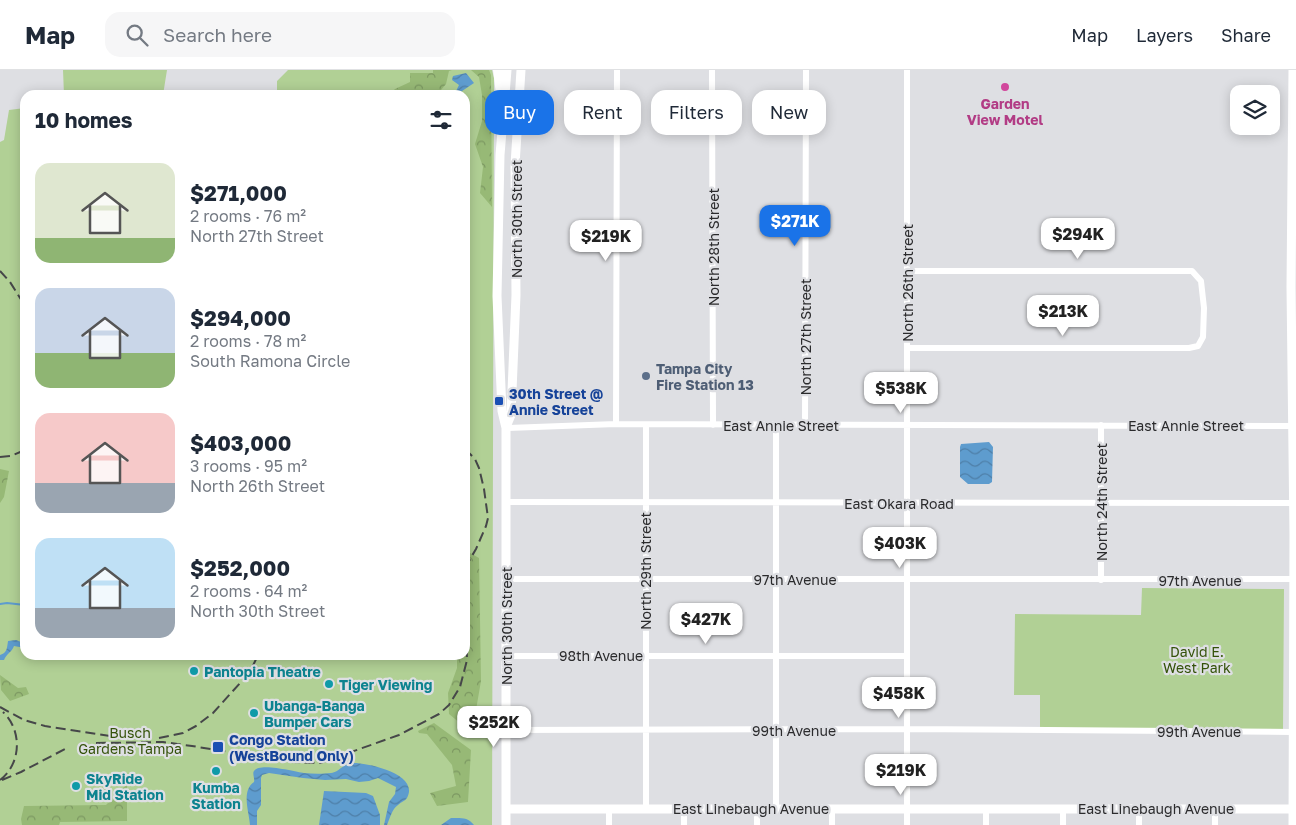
<!DOCTYPE html>
<html lang="en">
<head>
<meta charset="utf-8">
<style>
	:root { --surface:#fff; --page:#f6f6f7; --text:#1f2937; --muted:#747a83; --line:#e0e1e3; --accent:#1a73e8 }
	body { margin:0; font-family:"Golos Text",sans-serif; background:var(--page); color:var(--text); height:100vh; display:flex; flex-direction:column; font-size:19px; white-space:nowrap }
	* { box-sizing:border-box; margin:0 }
	p { font-size:16px; color:var(--muted) }
	.icon { flex:none; width:28px; height:28px; fill:none; stroke:currentColor; stroke-width:2; stroke-linecap:round; stroke-linejoin:round }
	.map { position:relative; flex:1; overflow:hidden }
	.details { position:absolute; left:20px; top:20px; width:450px; height:570px; display:flex; flex-direction:column; background:var(--surface); border-radius:15px; box-shadow:0 2px 12px #0003 }
	.details>* { flex:none }
	.top-card { position:absolute; left:485px; top:20px; width:475px; height:45px; display:flex; gap:10px }
	.controls { position:absolute; left:1230px; top:15px; display:grid; gap:10px }
	.controls a { display:grid; place-items:center; width:50px; height:50px; border-radius:10px; background:var(--surface); box-shadow:0 2px 12px #0003; font-size:25px }
	.price { position:absolute; translate:-50% -42px; padding:0 11px; border-radius:10px; background:#fff; color:#222; font-size:16px; line-height:32px; filter:drop-shadow(0 1px 2px #0008) }
	.price::after { content:''; position:absolute; left:50%; top:30px; width:15px; height:11px; margin-left:-8px; background:inherit; clip-path:polygon(0 0,100% 0,50% 100%) }
	.price.active { background:var(--accent); color:#fff }
	ul { padding:0; list-style:none }
	li { display:flex; align-items:center; gap:15px; height:125px; padding:0 15px }
	li span { display:grid; place-items:center; flex:none; width:140px; height:100px; border-radius:15px; color:#555 }
	li>.icon { margin-inline-start:auto }
	span .icon { width:60px; height:60px; fill:#fffc; stroke-width:1 }
	li b { font-size:21px }
	h2 { display:flex; justify-content:space-between; align-items:center; height:60px; padding:0 15px; font-size:21px }
	.pill { padding:0 18px; border-radius:15px; background:var(--surface); box-shadow:0 2px 12px #0003; font-size:18px; line-height:45px }
	.pill.active { background:var(--accent); color:#fff }
	header { display:flex; align-items:center; gap:30px; box-sizing:border-box; height:70px; padding:0 25px; background:var(--surface); border-bottom:1px solid var(--line) }
	header strong { font-size:24px }
	nav { display:flex; gap:28px; margin-inline-start:auto; font-size:18px }
	.search { width:350px; height:45px; background:var(--page); display:flex; align-items:center; gap:12px; box-sizing:border-box; padding:0 18px; border-radius:15px; color:var(--muted); font-size:19px }
	.map>svg:first-child { display:block }
	.green { fill:#b1d095 }
	.forest { fill:url(#forest-crowns) }
	.water { fill:url(#water-waves) }
	.lines { fill:none; stroke-linecap:round; stroke-linejoin:round }
	.stream { stroke:#5e9cce; stroke-width:2 }
	.street { stroke:#fff; stroke-width:6 }
	.secondary { stroke:#fff; stroke-width:9 }
	.primary { stroke:#fff; stroke-width:10 }
	.rail { stroke:#464749; stroke-width:2; stroke-dasharray:10 5; stroke-linecap:butt }
	.hotel-dot { fill:#d1479c; stroke:#dedfe3; stroke-width:2 }
	.service-dot { fill:#5c6f8a; stroke:#dedfe3; stroke-width:2 }
	.transit-dot { fill:#1a4fb4; stroke:#dedfe3; stroke-width:2 }
	.culture-dot { fill:#0f9aa8; stroke:#dedfe3; stroke-width:2 }
	.labels { text-anchor:middle; dominant-baseline:central; stroke-width:4.5; stroke-linejoin:round; paint-order:stroke }
	.hotel-label { font-size:14px; font-weight:bold; fill:#b23c85; stroke:#dedfe3 }
	.street-label { font-size:14px; fill:#2b2b2d; stroke:#dedfe3 }
	.service-label { font-size:14px; font-weight:bold; fill:#4e5e75; stroke:#dedfe3; text-anchor:start }
	.transit-label { font-size:14px; font-weight:bold; fill:#164399; stroke:#dedfe3; text-anchor:start }
	.park-label { font-size:14px; fill:#345209; stroke:#dedfe3 }
	.culture-label { font-size:14px; font-weight:bold; fill:#0d838f; stroke:#dedfe3; text-anchor:start }
</style>
</head>
<body>
<header>
<strong>Map</strong>
<div class="search"><svg class="icon" aria-label="search" viewBox="0 0 24 24"><circle cx="10" cy="10" r="6"/><path d="M15 15l6 6"/></svg>Search here</div>
<nav><a>Map</a><a>Layers</a><a>Share</a></nav>
</header>
<div class="map">
<svg width="1296" height="755" viewBox="0 0 1296 755">
	<defs>
		<pattern id="forest-crowns" width="20" height="18" patternUnits="userSpaceOnUse" patternTransform="scale(1.25)"><rect width="20" height="18" fill="#97b976"/><path d="M2 6a3 3 0 1 1 6 0M12 15a3 3 0 1 1 6 0" fill="none" stroke="#7b9761"/></pattern>
		<pattern id="water-waves" width="16" height="10" patternUnits="userSpaceOnUse" patternTransform="scale(1.25)"><rect width="16" height="10" fill="#5e9cce"/><path d="M0 5q4-4 8 0t8 0" fill="none" stroke="#4e7fa8"/></pattern>
	</defs>
	<rect width="100%" height="100%" fill="#dedfe3"/>
	<path class="green" d="M63 0H167L163 25H64Z
		M288 0H492L494 8 492 755H0V72L4 70 9 40 25 38V585H465V25H277V11Z
		M1142 518 1284 519 1283 660 1040 659V625H1014L1015 544 1141 545Z"/>
	<path class="forest" d="M433 0H452L449 1 446 14 441 20 417 25H389L395 19 410 12V3H433Z
		M471 0H489L491 5 492 137 480 123 483 97 475 74 482 51V25L479 7Z
		M0 399 9 401 4 427 0 433Z
		M465 480 479 488 481 611 472 663 449 644 448 623 457 598V585H465Z
		M0 605 18 618 26 617 29 624 10 631 1 620Z
		M434 653 471 680 468 732 437 736 430 723 456 716 452 695 427 664 419 663 418 661Z
		M127 714V751L60 752 59 755H22L21 749 24 736 106 735Z"/>
	<path class="water" d="M466 3 474 13 456 25 455 23 459 15 452 10 453 6Z
		M989 372 993 377 992 412 989 414H968L960 407V377L961 374Z
		M16 570 21 572 25 571V578L14 576C12 582 6 584 4 590H0V585C7 583 7 578 8 571Z
		M354 693C368 693 420 704 407 728 405 731 401 732 398 735 392 739 390 748 387 755H384L389 732 395 724 396 717 378 708 369 711 359 712 346 709 325 710 303 708 269 703 262 705 261 708V735L257 741V755H250C249 741 241 721 254 712 255 709 252 703 254 701 260 692 295 702 304 703 313 704 323 704 331 703 340 702 341 694 354 693Z
		M324 721 366 723 373 726 380 745V755H319Z
		M451 748C461 748 468 747 474 755H441Z"/>
	<g class="lines">
		<path class="stream" d="M0 534 7 533 25 535"/>
		<path class="street" d="M712 0 713 355
			M907 0V755
			M907 201H1192L1201 211 1204 238 1203 267 1198 276 1189 278H907
			M616 354 617 0
			M646 355V738
			M776 355V738
			M805 355 806 0
			M1101 355V510
			M506 358 616 354 1295 356
			M506 432 1293 433
			M506 509H1294
			M506 586H907
			M506 660 908 659 1293 662
			M757 738V755
			M832 738V755
			M986 738V755
			M609 739V755
			M684 755V738
			M1063 755V738
			M1139 755V738
			M1215 755V738"/>
		<path class="secondary" d="M506 357 511 345 516 225 515 95 521 0
			M506 739H1296
			M506 755V358L502 341 497 226 500 85 507 0
			M1293 755 1294 465 1291 217 1293 0"/>
		<path class="primary" d="M498 0 503 40"/>
		<path class="rail" d="M0 201 10 212 25 236
			M465 379 475 389 479 398 484 419 488 448 486 456 476 479 466 496 465 509
			M0 387 11 386 25 380
			M0 637 24 650 45 656 116 667
			M159 668 183 663 196 656 213 643 250 602 258 585
			M96 673 163 672 192 676 291 692 320 693 399 665 439 644 449 635 460 617 467 590 465 521
			M0 710C22 693 22 660 3 642
			M2 710 21 702 65 679"/>
	</g>
	<circle class="hotel-dot" cx="1005" cy="17" r="5"/>
	<circle class="service-dot" cx="646" cy="306" r="5"/>
	<g class="transit-dot">
		<rect x="494" y="326" width="10" height="10" rx="2.5"/>
		<rect x="212" y="671" width="12" height="12" rx="2.5"/>
	</g>
	<g class="culture-dot">
		<circle cx="194" cy="601" r="5"/>
		<circle cx="329" cy="614" r="5"/>
		<circle cx="254" cy="643" r="5"/>
		<circle cx="216" cy="701" r="5"/>
		<circle cx="76" cy="716" r="5"/>
	</g>
	<g class="labels">
		<g class="hotel-label">
			<text x="1005" y="33">Garden<tspan x="1005" dy="16">View Motel</tspan></text>
		</g>
		<g class="street-label">
			<text transform="translate(516 149) rotate(-90)">North 30th Street</text>
			<text transform="translate(713 177) rotate(-90)">North 28th Street</text>
			<text transform="translate(907 213) rotate(-90)">North 26th Street</text>
			<text transform="translate(805 267) rotate(-90)">North 27th Street</text>
			<text x="781" y="355">East Annie Street</text>
			<text x="1186" y="355">East Annie Street</text>
			<text transform="translate(1101 432) rotate(-90)">North 24th Street</text>
			<text x="899" y="433">East Okara Road</text>
			<text transform="translate(645 501) rotate(-90)">North 29th Street</text>
			<text x="795" y="509">97th Avenue</text>
			<text x="1200" y="510">97th Avenue</text>
			<text transform="translate(506 556) rotate(-90)">North 30th Street</text>
			<text x="601" y="585">98th Avenue</text>
			<text x="794" y="660">99th Avenue</text>
			<text x="1199" y="661">99th Avenue</text>
			<text x="751" y="738">East Linebaugh Avenue</text>
			<text x="1156" y="738">East Linebaugh Avenue</text>
		</g>
		<g class="service-label">
			<text x="656" y="298">Tampa City<tspan x="656" dy="16">Fire Station 13</tspan></text>
		</g>
		<g class="transit-label">
			<text x="509" y="323">30th Street @<tspan x="509" dy="16">Annie Street</tspan></text>
			<text x="229" y="669">Congo Station<tspan x="229" dy="16">(WestBound Only)</tspan></text>
		</g>
		<g class="park-label">
			<text x="1197" y="581">David E.<tspan x="1197" dy="16">West Park</tspan></text>
			<text x="130" y="662">Busch<tspan x="130" dy="16">Gardens Tampa</tspan></text>
		</g>
		<g class="culture-label">
			<text x="204" y="601">Pantopia Theatre</text>
			<text x="339" y="614">Tiger Viewing</text>
			<text x="264" y="635">Ubanga-Banga<tspan x="264" dy="16">Bumper Cars</tspan></text>
			<text x="86" y="708">SkyRide<tspan x="86" dy="16">Mid Station</tspan></text>
			<text x="216" y="717" text-anchor="middle">Kumba<tspan x="216" dy="16">Station</tspan></text>
		</g>
	</g>
</svg>
<div class="controls">
<a><svg class="icon" aria-label="layers" viewBox="0 0 24 24"><path d="M12 4l9 5-9 5-9-5zM3 14l9 5 9-5"/></svg></a>
</div>
<b class="price active" style="left:795px;top:177px">$271K</b>
<b class="price" style="left:1078px;top:190px">$294K</b>
<b class="price" style="left:606px;top:192px">$219K</b>
<b class="price" style="left:1063px;top:267px">$213K</b>
<b class="price" style="left:901px;top:344px">$538K</b>
<b class="price" style="left:900px;top:499px">$403K</b>
<b class="price" style="left:706px;top:575px">$427K</b>
<b class="price" style="left:899px;top:649px">$458K</b>
<b class="price" style="left:494px;top:678px">$252K</b>
<b class="price" style="left:901px;top:726px">$219K</b>
<div class="top-card">
<a class="pill active">Buy</a>
<a class="pill">Rent</a>
<a class="pill">Filters</a>
<a class="pill">New</a>
</div>
<section class="details">
<h2>10 homes<svg class="icon" aria-label="filters" viewBox="0 0 24 24"><path d="M4 7h16M4 17h16"/><circle cx="9" cy="7" r="2"/><circle cx="15" cy="17" r="2"/></svg></h2>
<ul>
<li><span style="background:linear-gradient(#dfe7d0 75%,#8fb573 0)"><svg class="icon" aria-label="home" viewBox="0 0 24 24"><path d="M3 11l9-7 9 7M6 9v11h12V9"/></svg></span><div><b>$271,000</b><p>2 rooms · 76 m²</p><p>North 27th Street</p></div></li>
<li><span style="background:linear-gradient(#c9d6e8 65%,#8fb573 0)"><svg class="icon" aria-label="home" viewBox="0 0 24 24"><path d="M3 11l9-7 9 7M6 9v11h12V9"/></svg></span><div><b>$294,000</b><p>2 rooms · 78 m²</p><p>South Ramona Circle</p></div></li>
<li><span style="background:linear-gradient(#f6c9c9 70%,#9aa5b1 0)"><svg class="icon" aria-label="home" viewBox="0 0 24 24"><path d="M3 11l9-7 9 7M6 9v11h12V9"/></svg></span><div><b>$403,000</b><p>3 rooms · 95 m²</p><p>North 26th Street</p></div></li>
<li><span style="background:linear-gradient(#bfe0f5 70%,#9aa5b1 0)"><svg class="icon" aria-label="home" viewBox="0 0 24 24"><path d="M3 11l9-7 9 7M6 9v11h12V9"/></svg></span><div><b>$252,000</b><p>2 rooms · 64 m²</p><p>North 30th Street</p></div></li>
</ul>
</section>
</div>
</body>
</html>
